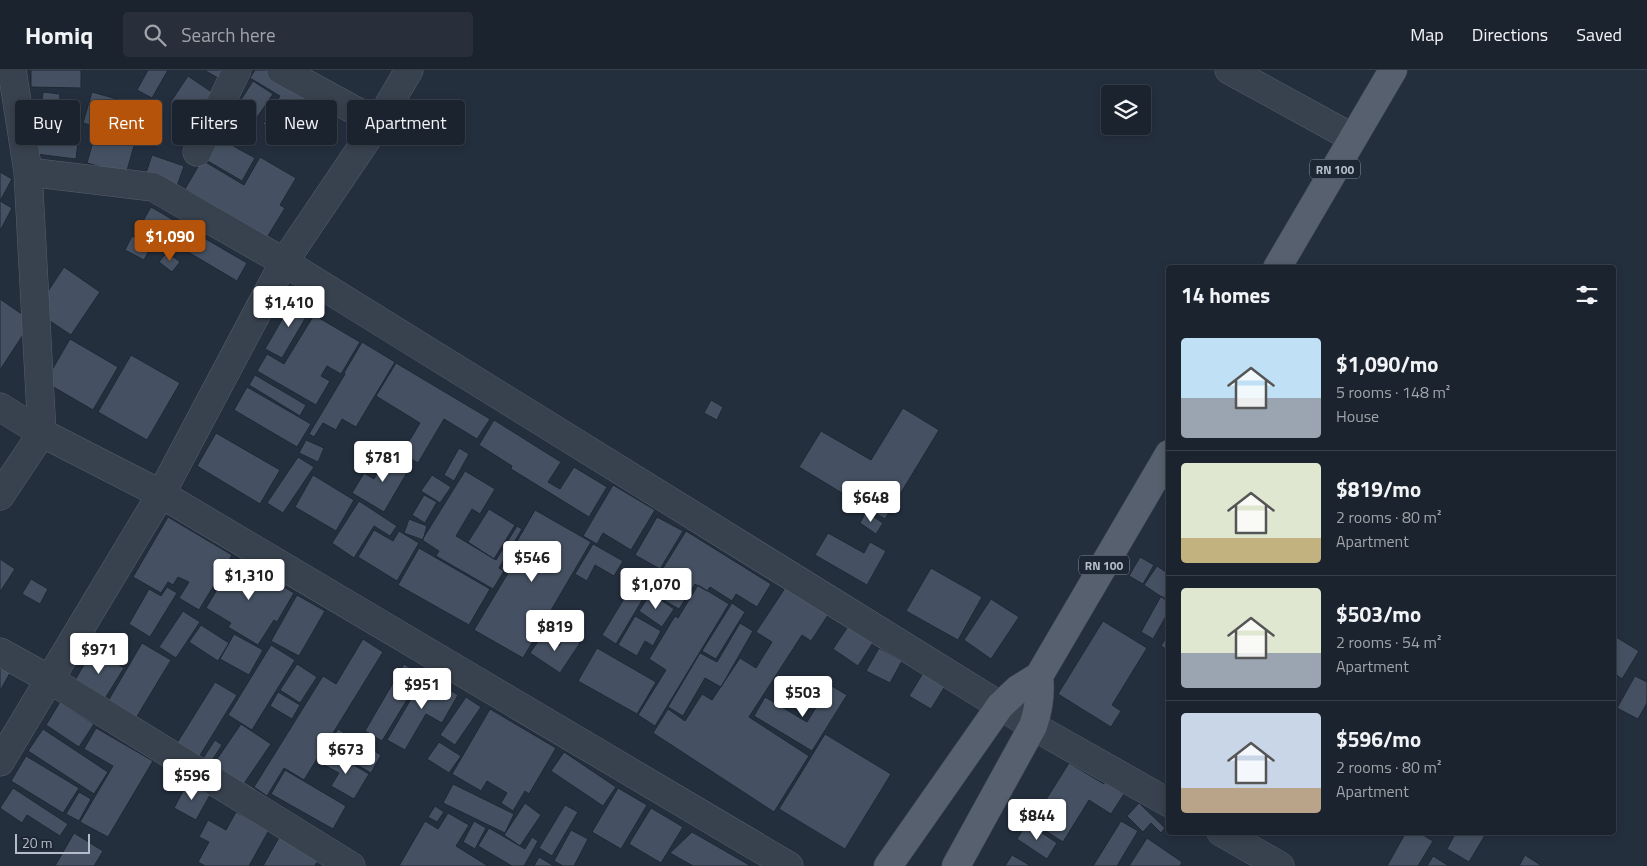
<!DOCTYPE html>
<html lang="en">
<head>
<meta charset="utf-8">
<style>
	:root { --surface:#1b232e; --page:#282f3a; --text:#f1f3f6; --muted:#a0a4aa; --line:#39404a; --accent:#b45309 }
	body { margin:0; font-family:"Titillium Web",sans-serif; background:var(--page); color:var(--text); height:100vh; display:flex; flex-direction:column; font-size:19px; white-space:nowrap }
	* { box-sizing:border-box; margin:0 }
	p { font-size:16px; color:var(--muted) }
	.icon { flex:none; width:28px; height:28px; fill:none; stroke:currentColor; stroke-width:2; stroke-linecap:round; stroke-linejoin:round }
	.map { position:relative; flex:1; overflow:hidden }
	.panel { position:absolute; left:1166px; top:195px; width:450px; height:570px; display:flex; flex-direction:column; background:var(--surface); border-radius:5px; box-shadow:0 2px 8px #0003,0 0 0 1px var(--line) }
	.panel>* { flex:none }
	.banner { position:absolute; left:15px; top:30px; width:475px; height:45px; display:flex; gap:10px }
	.fabs { position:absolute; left:1101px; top:15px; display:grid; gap:10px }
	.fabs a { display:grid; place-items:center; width:50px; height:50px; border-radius:5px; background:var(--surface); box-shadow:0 2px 8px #0003,0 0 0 1px var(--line); font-size:25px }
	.scale { position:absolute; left:15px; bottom:12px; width:75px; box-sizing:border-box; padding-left:5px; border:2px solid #b4bcc9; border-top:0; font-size:14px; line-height:18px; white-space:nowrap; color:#b4bcc9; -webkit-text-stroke:4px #1d2633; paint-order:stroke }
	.price { position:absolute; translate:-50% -42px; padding:0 11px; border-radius:5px; background:#fff; color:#222; font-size:16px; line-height:32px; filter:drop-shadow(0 1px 2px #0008) }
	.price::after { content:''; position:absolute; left:50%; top:30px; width:15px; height:11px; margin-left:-8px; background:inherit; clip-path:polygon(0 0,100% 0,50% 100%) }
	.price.active { background:var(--accent); color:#fff }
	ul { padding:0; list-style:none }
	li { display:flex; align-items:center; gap:15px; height:125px; padding:0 15px }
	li+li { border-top:1px solid var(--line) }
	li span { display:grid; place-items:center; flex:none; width:140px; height:100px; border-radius:5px; color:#555 }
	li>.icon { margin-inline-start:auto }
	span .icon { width:60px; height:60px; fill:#fffc; stroke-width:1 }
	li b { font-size:21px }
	h2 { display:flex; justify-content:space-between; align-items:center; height:60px; padding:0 15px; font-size:21px }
	.tag { padding:0 18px; border-radius:5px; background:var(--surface); box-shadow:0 2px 8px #0003,0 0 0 1px var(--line); font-size:18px; line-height:45px }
	.tag.active { background:var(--accent); color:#fff }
	header { display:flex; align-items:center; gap:30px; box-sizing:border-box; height:70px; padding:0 25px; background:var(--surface); border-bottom:1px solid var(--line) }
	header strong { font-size:24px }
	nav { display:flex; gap:28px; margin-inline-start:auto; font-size:18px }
	.search { width:350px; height:45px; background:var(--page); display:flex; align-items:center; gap:12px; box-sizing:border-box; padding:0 18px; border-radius:5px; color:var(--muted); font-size:19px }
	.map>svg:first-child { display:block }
	.building { fill:#455162; stroke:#1f2835 }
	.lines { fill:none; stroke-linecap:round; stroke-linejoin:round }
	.minor-casing { stroke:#565f6c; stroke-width:29 }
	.major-casing { stroke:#414a57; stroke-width:29 }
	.minor { stroke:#38414e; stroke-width:28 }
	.major { stroke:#56606e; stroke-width:28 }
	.labels { text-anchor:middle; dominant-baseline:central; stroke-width:4.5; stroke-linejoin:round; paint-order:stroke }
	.shield { fill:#1d2633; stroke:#878f9c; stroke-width:1 }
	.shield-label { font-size:12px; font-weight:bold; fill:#b4bcc9 }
</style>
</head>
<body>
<header>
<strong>Homiq</strong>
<div class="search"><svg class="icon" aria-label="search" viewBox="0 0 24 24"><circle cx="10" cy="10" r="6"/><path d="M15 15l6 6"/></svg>Search here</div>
<nav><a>Map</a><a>Directions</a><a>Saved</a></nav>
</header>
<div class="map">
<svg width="1647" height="796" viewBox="0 0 1647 796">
	<rect width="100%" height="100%" fill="#242f3e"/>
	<path class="building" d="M31 0H81V18L31 17Z
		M148 0H168L152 28 137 20Z
		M204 0H232L225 12Z
		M255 0H298L347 31 322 73 303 62 296 74 263 54 280 26 250 8Z
		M188 6 216 25 198 52 170 33Z
		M253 11 273 24 254 52 235 39Z
		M43 22 60 24 59 35 82 38 76 89 36 84Z
		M92 22 145 37 126 104 87 93 97 57 83 53Z
		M147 39 164 45 154 77 137 72Z
		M179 55 193 63 188 73 174 65Z
		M219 68 255 88 242 111 206 90Z
		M152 85 184 96 177 116 145 106Z
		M260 87 296 108 280 135 285 138 266 169 185 119 202 90 244 115Z
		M0 102 12 109 0 131 12 138 0 161Z
		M151 137 247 193 237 211 188 182 191 179 143 151Z
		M132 166 152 175 144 190 125 180Z
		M167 182 180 192 172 202 159 192Z
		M64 197 100 222 71 265 35 241Z
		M295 227 312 237 282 288 265 279Z
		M0 229 32 251 0 300Z
		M314 245 360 272 341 304 327 296 321 306 330 311 316 335 257 301 267 284 284 294Z
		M70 269 118 297 93 340 45 312Z
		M362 272 395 292 356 357 342 349 336 360 323 353 314 367 309 364 345 304 344 303Z
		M131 285 180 313 147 370 98 342Z
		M396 293 490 349 477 369 444 349 418 393 402 383 420 353 376 326Z
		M255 305 306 335 300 346 249 315Z
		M247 317 311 354 297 377 234 340Z
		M711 330 723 337 717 350 704 343Z
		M903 338 939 360 885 449 799 397 821 361 871 390Z
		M494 350 561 392 548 412 560 419 574 397 607 417 589 447 511 399 512 396 479 375Z
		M216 363 280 400 260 434 197 396Z
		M306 370 324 378 318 392 299 383Z
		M459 378 469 384 454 411 444 405Z
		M390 382 412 394 384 442 352 423 364 403 374 409Z
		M298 387 314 397 283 443 267 433Z
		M465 401 495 419 480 444 472 439 456 466 496 490 517 456 522 459 499 498 504 501 493 519 436 486 439 481 422 470Z
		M313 405 354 430 336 461 295 437Z
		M432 405 451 417 440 433 421 421Z
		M613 415 655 440 631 480 603 463 597 474 583 466Z
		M424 425 437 432 425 453 412 445Z
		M359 431 397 456 390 466 374 456 354 488 332 473Z
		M489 439 515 455 494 489 468 472Z
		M535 440 591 472 523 588 474 560 508 503 501 499Z
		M866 442 883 453 876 464 860 453Z
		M168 447 232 485 199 540 179 528 189 512 178 507 173 515 168 512 161 523 133 507Z
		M657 447 683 461 660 499 635 485Z
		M409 449 427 456 423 470 404 463Z
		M374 460 393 471 399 461 419 473 397 511 358 487Z
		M686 461 771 514 757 537 736 524 732 531 710 517 707 521 695 514 679 539 649 521Z
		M828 463 864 483 870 472 886 481 867 515 815 485Z
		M593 474 623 491 614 506 595 495 587 511 575 504Z
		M419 478 490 519 469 555 398 515Z
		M1140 487 1154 495 1143 514 1129 506Z
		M236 488 294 523 277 552 274 550 258 575 228 557 231 553 206 538Z
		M0 489 15 499 0 522Z
		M1157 496 1169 504V532L1144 515Z
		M931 498 982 527 958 570 906 541Z
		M642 499 656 507 616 574 602 565Z
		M31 509 48 519 40 534 22 524Z
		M698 515 729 534 655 656 638 645 666 600 649 589 675 546 678 548Z
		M787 515 830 542 811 571 802 565 749 647 809 686 774 742 653 663 668 639 685 651 702 624 712 630 740 588 756 598 772 572 756 562Z
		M167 517 177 523 150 567 129 554 149 519 161 526Z
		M651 523 674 539 662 557 639 541Z
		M297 525 325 541 299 586 271 571Z
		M1161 526 1169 531V541L1153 569 1141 562Z
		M991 529 1019 547 991 589 964 570Z
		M732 533 745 542 716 589 702 581Z
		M557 540 573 548 559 573 543 564Z
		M183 541 200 552 176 588 159 577Z
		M635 546 661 561 653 576 645 571 637 586 618 575Z
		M1103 551 1147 578 1112 635 1121 641 1111 657 1058 624Z
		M740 553 753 561 721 617 705 608 683 646 668 637 700 583 717 592Z
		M201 555 229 573 218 591 189 572Z
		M849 555 874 571 858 596 833 579Z
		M1169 563V581L1161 576Z
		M234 564 263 580 249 605 220 589Z
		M543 564 559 576 566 564 580 573 560 603 530 583Z
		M1616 567 1639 581 1622 609 1614 603V571Z
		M363 569 383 582 304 710 284 698 267 726 254 717 323 606 336 614Z
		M142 573 171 590 136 648 108 631Z
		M271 575 295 590 252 660 228 645Z
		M597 578 656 612 637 644 578 611Z
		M879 578 902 591 890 613 866 601Z
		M93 579 124 598 104 630 74 612Z
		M297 594 317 607 300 633 280 620Z
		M404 594 422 605 382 671 365 661Z
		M0 595 11 601 0 621Z
		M925 600 947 613 931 639 909 626Z
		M425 605 458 625 442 653 426 644 405 680 387 670Z
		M1635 606 1647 612V633L1638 649 1617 638Z
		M215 612 237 625 199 687 177 673Z
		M830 615 847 625 812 681 754 646 765 627 807 652Z
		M278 622 300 635 292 649 270 636Z
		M466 627 481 637 455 675 440 665Z
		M60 632 94 654 79 677 46 655Z
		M490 639 556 678 529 724 525 721 513 741 501 733 507 723 487 711 481 721 452 704Z
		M241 654 271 674 243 715 213 695Z
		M96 658 153 691 108 767 80 752 113 696 84 679Z
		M43 659 108 702 94 724 28 681Z
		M338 659 381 685 371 703 327 677Z
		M825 664 891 704 845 779 779 739Z
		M215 670 222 675 209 695 202 690Z
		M439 672 461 686 449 703 427 689Z
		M330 681 369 704 354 729 331 716 339 703 322 694Z
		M564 682 616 717 603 736 551 701Z
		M26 686 79 718 63 743 11 711Z
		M1069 693 1104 714 1105 712 1124 724 1111 744 1089 730 1063 772 1032 752Z
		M285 700 346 736 333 759 271 724Z
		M188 712 210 725 196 750 174 738Z
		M453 714 514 744 505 763 443 733Z
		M13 718 68 754 60 766 27 745 22 753 0 738Z
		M618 718 647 735 621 779 592 762Z
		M79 722 91 729 79 751 66 744Z
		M525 733 541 745 520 776 504 765Z
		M1139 733 1165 758 1161 763 1151 753 1143 762 1127 746Z
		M565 735 578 742 552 786 539 778Z
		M435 736 444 742 437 752 428 747Z
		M651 738 683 757 661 793 629 774Z
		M236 742 269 760 249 796H205L198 792 209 772 199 767 208 750 226 760Z
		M448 743 469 755 456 776 488 796H399L425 751 438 759Z
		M474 751 486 758 475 779 463 772Z
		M1121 751 1138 761 1117 796H1093Z
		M1027 753 1057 773 1047 789 1017 769Z
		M489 758 525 779 532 767 538 771 524 796H512L478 776Z
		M571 760 588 769 574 796H563L554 791Z
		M282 762 321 785 315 796H263Z
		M692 762 751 796H693L670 783Z
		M1406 762H1418L1433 771 1418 796H1387Z
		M1456 762H1487L1469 792 1447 779Z
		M74 763 103 781 94 796H55Z
		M1147 768 1182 792 1180 796H1129Z
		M1012 785 1031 796H1005Z
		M1525 785 1542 796H1519Z
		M1433 786 1449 796H1427Z
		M539 787 554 796H534Z"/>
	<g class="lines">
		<defs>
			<path id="minor" d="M281 0 378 53
				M1229 0 1353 68
				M197 82 237 0
				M28 102 153 117 284 192 1033 656 1169 733
				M0 337 42 363 161 424 789 796
				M0 426 42 363 28 102 12 0
				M0 582 49 609 351 796
				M0 692 161 424 284 192 378 53 409 0
				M1221 762 1280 796"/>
			<path id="major" d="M1277 198 1393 0
				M888 796 1000 636 1018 619 1039 606 1169 384
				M956 796 1033 656C1039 639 1041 624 1039 606"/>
		</defs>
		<use href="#minor" class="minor-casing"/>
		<use href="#major" class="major-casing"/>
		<use href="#minor" class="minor"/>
		<use href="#major" class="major"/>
	</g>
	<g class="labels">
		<g class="shield">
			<rect x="1310" y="89.5" width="50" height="19" rx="4"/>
			<rect x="1079" y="485.5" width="50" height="19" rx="4"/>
		</g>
		<g class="shield-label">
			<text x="1335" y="99">RN 100</text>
			<text x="1104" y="495">RN 100</text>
		</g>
	</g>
</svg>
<div class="fabs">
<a><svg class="icon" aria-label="layers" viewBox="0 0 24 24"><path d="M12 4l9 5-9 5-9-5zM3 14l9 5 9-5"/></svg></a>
</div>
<div class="scale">20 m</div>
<b class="price active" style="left:170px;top:192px">$1,090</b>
<b class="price" style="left:289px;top:258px">$1,410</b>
<b class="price" style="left:383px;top:413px">$781</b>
<b class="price" style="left:871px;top:453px">$648</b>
<b class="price" style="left:532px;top:513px">$546</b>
<b class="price" style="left:249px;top:531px">$1,310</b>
<b class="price" style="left:656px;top:540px">$1,070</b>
<b class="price" style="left:555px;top:582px">$819</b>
<b class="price" style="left:99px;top:605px">$971</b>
<b class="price" style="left:422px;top:640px">$951</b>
<b class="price" style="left:803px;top:648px">$503</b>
<b class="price" style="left:346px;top:705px">$673</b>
<b class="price" style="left:192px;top:731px">$596</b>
<b class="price" style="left:1037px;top:771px">$844</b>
<div class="banner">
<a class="tag">Buy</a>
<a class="tag active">Rent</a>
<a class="tag">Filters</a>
<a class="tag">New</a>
<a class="tag">Apartment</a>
</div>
<section class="panel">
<h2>14 homes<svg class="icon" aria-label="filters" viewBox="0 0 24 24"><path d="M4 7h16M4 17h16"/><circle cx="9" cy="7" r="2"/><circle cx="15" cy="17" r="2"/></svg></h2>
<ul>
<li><span style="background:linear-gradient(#bfe0f5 60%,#9aa5b1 0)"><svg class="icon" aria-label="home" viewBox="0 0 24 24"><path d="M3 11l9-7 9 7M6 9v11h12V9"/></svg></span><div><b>$1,090/mo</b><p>5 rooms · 148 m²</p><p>House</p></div></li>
<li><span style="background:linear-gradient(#dfe7d0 75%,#c2b280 0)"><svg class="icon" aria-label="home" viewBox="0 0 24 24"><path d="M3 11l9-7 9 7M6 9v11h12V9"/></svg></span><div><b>$819/mo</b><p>2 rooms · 80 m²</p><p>Apartment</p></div></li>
<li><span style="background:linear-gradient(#dfe7d0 65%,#9aa5b1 0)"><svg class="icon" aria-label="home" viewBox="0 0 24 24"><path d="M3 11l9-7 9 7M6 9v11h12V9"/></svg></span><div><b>$503/mo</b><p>2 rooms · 54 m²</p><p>Apartment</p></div></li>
<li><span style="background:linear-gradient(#c9d6e8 75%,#b9a48a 0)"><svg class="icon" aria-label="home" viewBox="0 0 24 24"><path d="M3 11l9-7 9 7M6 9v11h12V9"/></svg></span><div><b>$596/mo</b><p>2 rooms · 80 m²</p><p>Apartment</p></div></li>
</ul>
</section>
</div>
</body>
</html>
